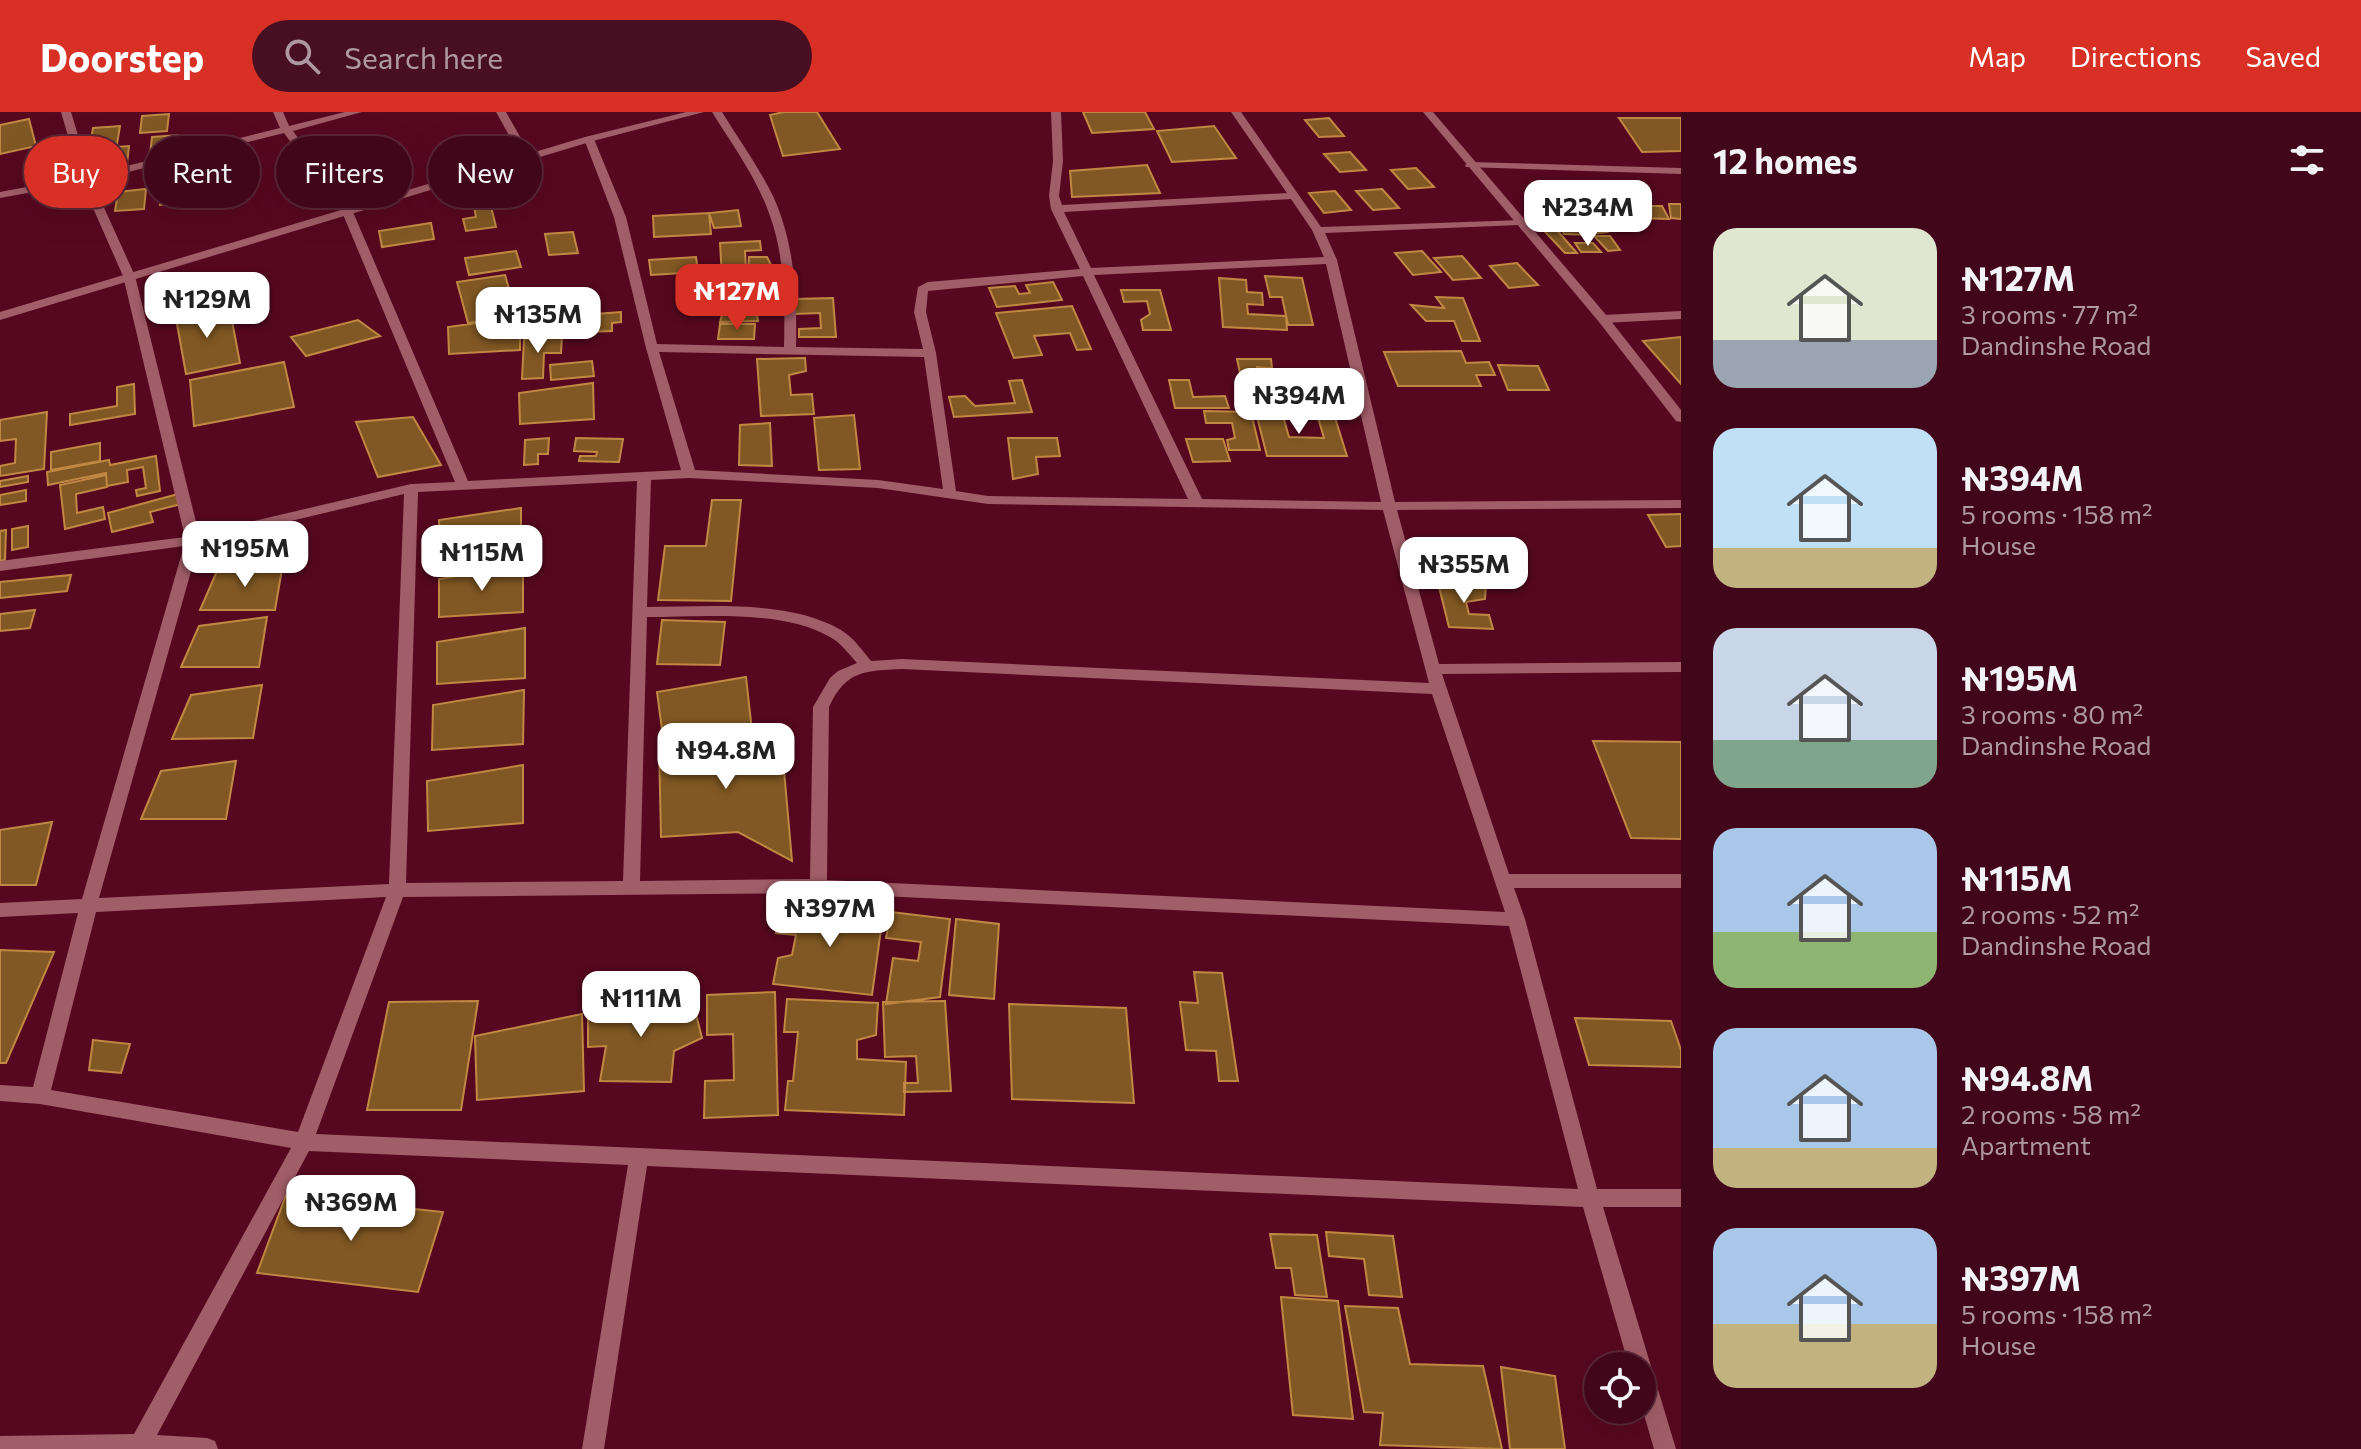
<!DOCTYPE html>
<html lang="en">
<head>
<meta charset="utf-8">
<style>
	:root { --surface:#410619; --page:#480f22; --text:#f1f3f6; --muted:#ae99a2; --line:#5a2738; --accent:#d93025 }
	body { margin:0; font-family:Commissioner,sans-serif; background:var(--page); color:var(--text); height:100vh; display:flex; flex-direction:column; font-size:30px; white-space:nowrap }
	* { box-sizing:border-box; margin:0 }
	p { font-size:26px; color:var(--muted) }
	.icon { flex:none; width:44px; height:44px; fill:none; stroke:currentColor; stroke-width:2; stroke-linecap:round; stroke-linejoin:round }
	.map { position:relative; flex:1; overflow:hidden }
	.side { display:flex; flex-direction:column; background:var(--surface); width:680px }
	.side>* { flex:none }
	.guide { position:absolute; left:24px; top:24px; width:760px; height:72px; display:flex; gap:16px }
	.controls { position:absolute; left:1584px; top:1240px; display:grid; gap:16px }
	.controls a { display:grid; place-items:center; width:72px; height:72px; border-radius:50%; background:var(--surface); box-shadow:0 8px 32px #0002,0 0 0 2px var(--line); font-size:40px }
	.price { position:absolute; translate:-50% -68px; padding:0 18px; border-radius:16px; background:#fff; color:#222; font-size:26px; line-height:52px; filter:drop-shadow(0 2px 4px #0008) }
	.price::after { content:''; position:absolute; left:50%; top:48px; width:24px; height:18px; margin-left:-12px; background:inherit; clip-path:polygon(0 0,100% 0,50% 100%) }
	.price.selected { background:var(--accent); color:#fff }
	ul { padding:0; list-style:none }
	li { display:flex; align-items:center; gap:24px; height:200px; padding:0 32px }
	li span { display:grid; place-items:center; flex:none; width:224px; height:160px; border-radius:24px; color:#555 }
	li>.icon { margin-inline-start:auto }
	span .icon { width:96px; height:96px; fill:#fffc; stroke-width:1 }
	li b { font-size:34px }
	h2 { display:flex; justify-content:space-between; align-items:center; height:96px; padding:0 32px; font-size:34px }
	.chip { padding:0 28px; border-radius:36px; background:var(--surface); box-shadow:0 8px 32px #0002,0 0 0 2px var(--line); font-size:28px; line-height:72px }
	.chip.selected { background:var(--accent); color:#fff }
	header { display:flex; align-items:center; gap:48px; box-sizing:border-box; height:112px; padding:0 40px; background:var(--accent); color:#fff }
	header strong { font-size:38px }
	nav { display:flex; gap:44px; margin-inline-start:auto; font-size:28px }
	.search { width:560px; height:72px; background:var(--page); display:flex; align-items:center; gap:20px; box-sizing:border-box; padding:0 28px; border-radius:44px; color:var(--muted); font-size:30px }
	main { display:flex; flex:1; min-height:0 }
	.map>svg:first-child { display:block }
	.building { fill:#815823; stroke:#c08843; stroke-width:2 }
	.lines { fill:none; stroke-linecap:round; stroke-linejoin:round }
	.minor { fill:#a15d68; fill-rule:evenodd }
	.tertiary { fill:#a15d68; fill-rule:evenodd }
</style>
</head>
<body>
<header>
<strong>Doorstep</strong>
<div class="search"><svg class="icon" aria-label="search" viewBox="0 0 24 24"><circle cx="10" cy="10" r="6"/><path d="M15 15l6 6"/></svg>Search here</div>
<nav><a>Map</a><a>Directions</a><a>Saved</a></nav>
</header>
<main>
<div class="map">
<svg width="1681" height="1337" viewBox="0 0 1681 1337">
	<rect width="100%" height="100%" fill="#570821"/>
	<path class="building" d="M784 0H817L840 37 783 44 770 3Z
		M1083 0H1145L1154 17 1092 21Z
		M169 2 167 19 140 21 142 4Z
		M1329 6 1344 24 1319 25 1305 8Z
		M1619 6H1681V39L1642 40Z
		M29 7 36 34 0 42V13Z
		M120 14 117 32 90 34 93 16Z
		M1214 14 1236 46 1172 50 1157 19Z
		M179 23 177 41 150 43 152 25Z
		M375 29 376 48 350 50 349 31Z
		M129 34 127 52 99 54 102 36Z
		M1350 40 1366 58 1340 60 1324 42Z
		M1147 53 1160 81 1072 85 1070 59Z
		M1416 56 1434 75 1408 77 1391 58Z
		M190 71 188 91 160 93 162 74Z
		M146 77 144 97 115 99 118 80Z
		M1382 77 1399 96 1373 98 1356 79Z
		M1335 79 1351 98 1324 101 1309 81Z
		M489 86 496 115 466 119 463 107 476 105 474 94 460 96 459 91Z
		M1552 88H1581L1592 104H1565Z
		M1669 92H1681V107L1671 106Z
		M1590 94H1624L1633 107H1600Z
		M1627 94H1662L1669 107 1636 106Z
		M738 98 741 114 714 116 709 101Z
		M709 101 711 122 654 125 653 104Z
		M1592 106 1607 120 1592 122 1579 107Z
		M1547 107 1577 141H1565L1534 108Z
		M431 111 434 127 382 135 379 119Z
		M1560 112 1579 113 1587 123 1564 122Z
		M573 120 578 141 549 143 545 122Z
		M1594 124H1610L1620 138 1608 139Z
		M760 129 761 138 745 139 747 174 784 172V181L723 183 720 131Z
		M1575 131H1593L1601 140H1581Z
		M516 139 521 155 469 163 465 146Z
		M1422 139 1441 160 1413 163 1395 141Z
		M1462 144 1481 166 1453 168 1434 146Z
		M696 145 698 160 651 163 649 148Z
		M749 145H767L773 157 748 160Z
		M1517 151 1538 173 1509 176 1490 154Z
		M505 163 517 203 468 211 457 170Z
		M1265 164 1302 166 1313 213H1288L1282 185H1270Z
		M1219 166 1246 168 1247 180 1262 181 1263 193 1247 192 1248 202 1286 204 1287 218 1223 215Z
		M1053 170 1062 188 997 195 989 176 1015 174 1019 182 1030 181 1026 173Z
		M1121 178H1160L1171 218H1143L1141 208 1150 202 1147 189 1124 190Z
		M1436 185 1463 186 1480 229H1462L1454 209H1426L1411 193 1444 196Z
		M833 186 836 225H799V217L821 216 820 201 795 202 794 187Z
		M1072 194 1091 237 1077 238 1070 221 1034 224 1042 243 1014 246 996 201Z
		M724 195H756L758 209 720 210Z
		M230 198 240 251 186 262 175 201Z
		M621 200V210L612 211V219L587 220 586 212 596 211 595 202Z
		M586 204 587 220 527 225 528 207H538V212L554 211V206Z
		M520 205V238L449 242 448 215Z
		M358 208 380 224 306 244 291 225Z
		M720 212H755L754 227H718Z
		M562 225 561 241H544L543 266 522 267 524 227Z
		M1681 225V272L1643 229Z
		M1461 239 1466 251 1489 250 1495 263H1476L1481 274H1398L1384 240Z
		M805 246 806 259 789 263 791 283 812 282 814 302 761 304 757 247Z
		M1237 247H1271L1272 256 1257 255 1258 261H1295L1291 271 1242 270Z
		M592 249 594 264 551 268 550 253Z
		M284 250 294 295 194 314 190 268Z
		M1498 253 1538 254 1549 278H1508Z
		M1022 268 1032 300 954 305 949 285 965 284 975 294 1015 291 1009 269Z
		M1169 268H1189L1193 285 1225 284 1229 296H1175Z
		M593 271 594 307 520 312 519 281Z
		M134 272 135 302 70 313V302L117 294V275Z
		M1255 297H1281L1289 325 1324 326 1316 299H1333L1347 344H1267Z
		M1204 299 1251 300 1260 338H1229L1227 328 1235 326 1232 311H1206Z
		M47 300 44 357 0 364V354L15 351 16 327 0 329V308Z
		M854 303 860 357 819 358 814 306Z
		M413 305 441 353 378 365 356 310Z
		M770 311 772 354 739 353 740 313Z
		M549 326 548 342H538V352L524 353 525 328Z
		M576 326 623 327 619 350 579 349 580 344H596L597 340 574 339Z
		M1008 326H1057L1060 344 1036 345 1038 362 1013 367Z
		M1186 327H1223L1230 349 1193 350Z
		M100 331V349L51 358V340Z
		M156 344 160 379 137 384 136 378 146 376 143 355 127 358 128 370 107 374 106 361 48 373 47 360 109 348 110 353Z
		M106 363 107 375 76 382 77 401 103 395 105 407 65 417 60 373Z
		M28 364V370L0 375V369Z
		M26 378V389L0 393V383Z
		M178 382 181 392 150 400 153 410 112 420 108 401Z
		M712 388H741L731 489 658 488 665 434H706Z
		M521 396V439L440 445 439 408Z
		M1681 402V434L1666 435 1648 403Z
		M28 414V435L12 438V417Z
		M6 418 5 448 0 449V419Z
		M283 451 275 498H200L217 459Z
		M523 453V500L439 505V467Z
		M71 463 67 479 0 486V470Z
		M1438 471 1486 473 1485 487 1466 490 1469 502 1489 503 1493 517 1449 515Z
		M35 498 30 516 0 519V502Z
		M267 505 259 555H181L199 514Z
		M662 508 725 510 720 553 657 552Z
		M525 516V566L437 572V530Z
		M746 565 752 619 663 625 657 580Z
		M262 573 253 626 172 627 191 583Z
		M524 578 523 632 432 638 433 593Z
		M781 624 792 749 738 720 661 725 659 633Z
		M1593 629 1681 630V727L1631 726Z
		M236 649 226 707H141L161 659Z
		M523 653V711L428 719 427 669Z
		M52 710 36 773H0V718Z
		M782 792 883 803 872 883 773 872 778 846 792 843 796 823 776 821Z
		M891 800 950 807 940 885 886 892 893 846 918 849 921 830 886 826Z
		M956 807 999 812 994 887 949 883Z
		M0 838 54 840 6 951H0Z
		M1194 860 1222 861 1238 969H1219L1216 939 1186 938 1180 890 1198 891Z
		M775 880 778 1003 704 1006 705 969 734 968 733 922 707 923V883Z
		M787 887 878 891 876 923 857 928V947L906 950 904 1003 785 998 788 969H793L798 920H784Z
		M478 889 461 998H367L389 890Z
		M945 889 951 979 904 980V971H918L916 944 885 945 883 890Z
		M588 892 694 894 702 926 674 939 671 970 600 969 606 934 588 935Z
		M1009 892 1126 896 1134 991 1012 987Z
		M582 902 584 979 477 988 475 924Z
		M1575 906 1671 909 1681 938V955L1589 953Z
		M93 928 130 932 121 961 89 958Z
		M286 1083 443 1100 418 1180 257 1161Z
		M1326 1120 1393 1124 1402 1185 1369 1183 1364 1147 1329 1144Z
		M1270 1122 1317 1123 1327 1185 1295 1183 1291 1156H1276Z
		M1281 1185 1338 1189 1353 1307 1293 1303Z
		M1345 1194 1398 1196 1410 1252 1483 1254 1502 1337 1380 1333 1383 1301 1364 1300Z
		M1501 1255 1555 1264 1565 1337H1510Z"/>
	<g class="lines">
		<path class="minor" d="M61 0H71L90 63 280 16 273 0H283L289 14 345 0H362L293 19 353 100 468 369 681 358 646 236 614 105 584 27 589 24 594 27 626 105 657 232 784 235C785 191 785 146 770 104 757 66 733 34 712 0H722C739 28 759 55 773 84 795 132 797 184 796 235L923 237 914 200 918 175 928 170 1080 157 1051 97 1049 84 1053 49 1051 0H1061L1063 49 1059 84 1062 93 1287 81 1231 0H1241L1321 115 1523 108V112L1519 113 1325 121 1337 148 1395 390 1681 388V396L1397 398 1439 552 1681 550V560L1442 562 1509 762H1681V776H1514L1525 807 1597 1077H1681V1095H1603L1676 1337H1654L1642 1296V1254H1629L1583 1095 647 1054 604 1337H582L628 1053 309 1039 157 1323 207 1326 215 1329 218 1337H0V1324L134 1322 291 1036 40 992 0 989V973L33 975 78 801 0 805V791L82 787 184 434 0 459V449L185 425 123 164 82 71 0 86V80L80 65ZM284 21 342 100 455 370 411 372 199 422 135 164 92 69ZM1291 87 1312 118 1324 145 1091 156 1064 100ZM1326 152 1381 390 1202 387 1094 163ZM1083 164 1188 387 988 384 956 379 936 241 926 200 928 179ZM659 240 924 245 943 377 878 368 695 358ZM689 366 878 376 988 392 1383 398 1429 571 902 547 871 549C862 538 853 525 841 518 788 487 706 495 647 495L651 368ZM637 369 623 769 406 771 418 380ZM404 382 389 772 99 786 199 431ZM647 505C702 505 782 497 830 525 841 531 849 542 857 551L838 559 830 566 813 595 810 767 640 769ZM902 557 1432 582 1505 800 827 768 829 595C846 558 865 559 902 557ZM818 781 1509 814 1578 1077 316 1022 403 785ZM386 785 298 1020 51 978 96 800Z
			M496 0H506L532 46 531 48H523Z
			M1470 50 1681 56V62L1466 55 1465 53Z
			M1681 199V207L1603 211 1597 207 1603 203Z"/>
		<path class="tertiary" d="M686 0H704L593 29 0 208V200L585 25Z
			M1423 0H1433L1607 204 1681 298V310L1676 309 1599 210Z"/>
	</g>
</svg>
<div class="controls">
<a><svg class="icon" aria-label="locate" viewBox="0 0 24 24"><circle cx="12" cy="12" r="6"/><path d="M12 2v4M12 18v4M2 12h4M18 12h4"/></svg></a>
</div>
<b class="price" style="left:1588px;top:136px">₦234M</b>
<b class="price selected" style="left:737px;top:220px">₦127M</b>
<b class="price" style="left:207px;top:228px">₦129M</b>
<b class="price" style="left:538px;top:243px">₦135M</b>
<b class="price" style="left:1299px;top:324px">₦394M</b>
<b class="price" style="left:245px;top:477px">₦195M</b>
<b class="price" style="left:482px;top:481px">₦115M</b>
<b class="price" style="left:1464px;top:493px">₦355M</b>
<b class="price" style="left:726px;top:679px">₦94.8M</b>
<b class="price" style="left:830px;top:837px">₦397M</b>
<b class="price" style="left:641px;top:927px">₦111M</b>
<b class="price" style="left:351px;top:1131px">₦369M</b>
<div class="guide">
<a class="chip selected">Buy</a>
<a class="chip">Rent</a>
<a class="chip">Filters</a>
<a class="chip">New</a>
</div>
</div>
<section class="side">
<h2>12 homes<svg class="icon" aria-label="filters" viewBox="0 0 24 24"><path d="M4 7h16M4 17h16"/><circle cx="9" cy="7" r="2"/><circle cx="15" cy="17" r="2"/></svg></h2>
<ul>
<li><span style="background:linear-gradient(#dfe7d0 70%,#9aa5b1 0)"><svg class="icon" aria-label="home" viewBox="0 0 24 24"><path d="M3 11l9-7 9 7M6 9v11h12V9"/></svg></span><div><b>₦127M</b><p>3 rooms · 77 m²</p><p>Dandinshe Road</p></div></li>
<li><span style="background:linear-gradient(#bfe0f5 75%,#c2b280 0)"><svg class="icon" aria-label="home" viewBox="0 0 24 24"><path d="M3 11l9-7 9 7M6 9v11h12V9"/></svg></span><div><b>₦394M</b><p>5 rooms · 158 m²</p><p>House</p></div></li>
<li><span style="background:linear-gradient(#c9d6e8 70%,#7fa58c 0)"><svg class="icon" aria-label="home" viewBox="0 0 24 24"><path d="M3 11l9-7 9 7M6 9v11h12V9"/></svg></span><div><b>₦195M</b><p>3 rooms · 80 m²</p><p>Dandinshe Road</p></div></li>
<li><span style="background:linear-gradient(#a9c7e8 65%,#8fb573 0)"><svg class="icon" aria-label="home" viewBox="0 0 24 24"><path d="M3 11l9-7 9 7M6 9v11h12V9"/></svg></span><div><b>₦115M</b><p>2 rooms · 52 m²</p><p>Dandinshe Road</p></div></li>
<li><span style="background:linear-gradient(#a9c7e8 75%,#c2b280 0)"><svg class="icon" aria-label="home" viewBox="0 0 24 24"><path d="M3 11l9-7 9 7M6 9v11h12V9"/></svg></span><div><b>₦94.8M</b><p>2 rooms · 58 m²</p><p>Apartment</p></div></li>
<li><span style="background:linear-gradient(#a9c7e8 60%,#c2b280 0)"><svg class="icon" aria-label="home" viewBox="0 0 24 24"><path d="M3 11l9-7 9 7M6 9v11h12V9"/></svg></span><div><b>₦397M</b><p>5 rooms · 158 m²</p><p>House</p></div></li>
</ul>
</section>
</main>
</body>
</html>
